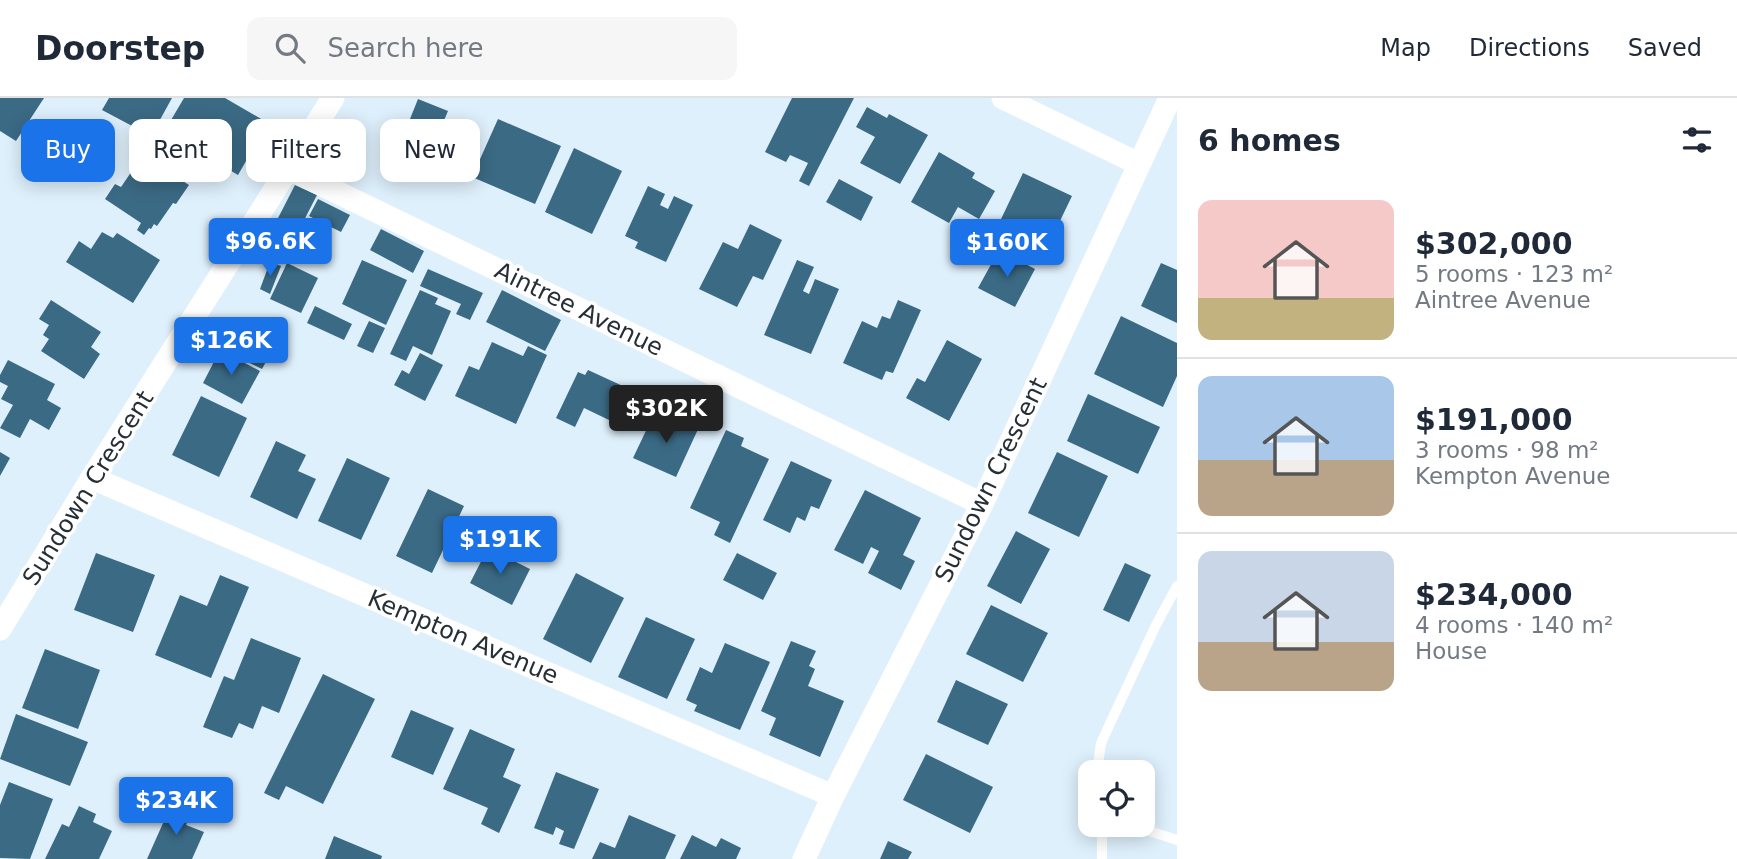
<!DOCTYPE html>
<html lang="en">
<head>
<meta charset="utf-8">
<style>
	:root { --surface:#fff; --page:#f6f6f7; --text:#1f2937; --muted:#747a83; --line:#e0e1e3; --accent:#1a73e8 }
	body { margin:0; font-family:"DejaVu Sans",sans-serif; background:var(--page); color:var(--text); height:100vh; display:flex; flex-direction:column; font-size:26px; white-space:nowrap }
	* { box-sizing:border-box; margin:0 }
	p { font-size:23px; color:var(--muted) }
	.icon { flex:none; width:38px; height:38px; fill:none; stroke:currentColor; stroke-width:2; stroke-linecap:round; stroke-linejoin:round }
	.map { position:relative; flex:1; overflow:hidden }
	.details { display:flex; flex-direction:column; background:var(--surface); width:560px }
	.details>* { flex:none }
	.banner { position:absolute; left:21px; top:21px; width:665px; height:63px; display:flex; gap:14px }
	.controls { position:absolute; left:1078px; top:662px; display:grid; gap:14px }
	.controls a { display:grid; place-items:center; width:77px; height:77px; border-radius:14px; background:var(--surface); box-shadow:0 4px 18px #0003; font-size:35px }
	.price { position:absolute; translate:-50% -60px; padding:0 16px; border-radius:7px; background:var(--accent); color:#fff; font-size:23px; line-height:46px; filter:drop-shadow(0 2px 4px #0008) }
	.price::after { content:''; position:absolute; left:50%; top:42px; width:21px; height:16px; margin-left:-10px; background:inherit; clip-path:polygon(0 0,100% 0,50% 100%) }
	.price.current { background:#222; color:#fff }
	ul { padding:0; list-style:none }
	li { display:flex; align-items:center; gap:21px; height:175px; padding:0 21px }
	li+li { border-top:2px solid var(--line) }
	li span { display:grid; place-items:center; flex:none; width:196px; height:140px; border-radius:14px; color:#555 }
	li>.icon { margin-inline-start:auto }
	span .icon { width:84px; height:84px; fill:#fffc; stroke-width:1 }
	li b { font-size:30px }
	h2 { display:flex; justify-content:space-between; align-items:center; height:84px; padding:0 21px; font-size:30px }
	.pill { padding:0 24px; border-radius:14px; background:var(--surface); box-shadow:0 4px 18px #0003; font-size:24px; line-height:63px }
	.pill.current { background:var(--accent); color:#fff }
	header { display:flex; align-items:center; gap:42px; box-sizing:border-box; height:98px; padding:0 35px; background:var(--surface); border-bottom:2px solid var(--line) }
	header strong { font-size:33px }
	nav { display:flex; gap:38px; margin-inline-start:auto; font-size:24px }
	.search { width:490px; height:63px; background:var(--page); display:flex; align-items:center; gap:18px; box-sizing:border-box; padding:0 24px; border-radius:14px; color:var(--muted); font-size:26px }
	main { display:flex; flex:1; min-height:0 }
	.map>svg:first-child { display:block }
	.building { fill:#3b6a85 }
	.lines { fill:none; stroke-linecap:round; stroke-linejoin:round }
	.lane { stroke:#fff; stroke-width:10 }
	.street { stroke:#fff; stroke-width:23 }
	.labels { text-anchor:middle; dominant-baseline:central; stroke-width:7; stroke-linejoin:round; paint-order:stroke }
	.street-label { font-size:24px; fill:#262f35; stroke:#fff }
</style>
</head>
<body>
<header>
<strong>Doorstep</strong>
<div class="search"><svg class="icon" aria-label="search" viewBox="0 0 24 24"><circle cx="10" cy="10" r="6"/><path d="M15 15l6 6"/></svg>Search here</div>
<nav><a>Map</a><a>Directions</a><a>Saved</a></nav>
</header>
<main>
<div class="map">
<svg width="1177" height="761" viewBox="0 0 1177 761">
	<rect width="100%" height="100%" fill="#def0fc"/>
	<path class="building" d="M0 0H44L16 43 0 33Z
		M109 0H172L151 38 102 12Z
		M184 0H225L268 25 238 77 164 34Z
		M792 0H854L809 88 799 83 808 65 790 57 786 64 765 54Z
		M418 1 448 13 427 63 398 51Z
		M867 9 887 20 889 16 928 37 900 86 860 65 875 39 856 29Z
		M498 21 561 48 535 106 472 79Z
		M574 50 622 73 592 136 545 114Z
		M939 54 975 75 972 80 995 93 979 121 958 109 949 125 911 104Z
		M152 63 189 87 176 106 173 105 157 128 154 126 151 131 149 130 144 137 137 132 141 125 105 101 115 86 121 89 138 64 147 69Z
		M1023 75 1072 98 1044 156 1010 141 1006 149 991 142Z
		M839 81 873 99 861 123 826 104Z
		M295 87 317 97 299 132 277 122Z
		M648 88 665 96 660 107 668 111 674 98 693 107 666 164 635 150 638 144 625 138Z
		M318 101 350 117 341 134 309 118Z
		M750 126 782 142 763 182 753 178 737 209 699 191 723 144 738 151Z
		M290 131 313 141 303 164 279 153Z
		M381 131 424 153 413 175 370 152Z
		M102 134 113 140 117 135 160 162 133 205 66 164 79 143 91 151Z
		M999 152 1035 171 1015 209 978 190Z
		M362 162 407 182 386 227 342 206Z
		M797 162 814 169 803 193 809 196 815 181 839 191 811 256 764 237Z
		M270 164 281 168 270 196 260 191Z
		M287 165 318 180 301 215 270 201Z
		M1161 165 1177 172V225L1141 208Z
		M428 171 483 195 470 222 456 216 461 206 420 188Z
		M420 192 438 200 435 206 451 213 432 257 413 248 406 263 390 256Z
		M502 192 561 222 545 253 486 224Z
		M51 202 101 234 91 249 100 256 84 281 41 253 49 241 43 237 49 227 39 221Z
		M898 202 921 212 893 275 886 273 882 282 843 265 862 223 877 230 882 218 890 221Z
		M315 208 352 226 344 242 307 225Z
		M1121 218 1177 245V278L1163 309 1094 276Z
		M369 223 385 230 373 255 357 248Z
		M947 242 982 261 949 323 906 300 917 280 925 284Z
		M232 243 268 260 262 271 227 254Z
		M492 244 523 258 528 248 547 257 516 326 455 298 469 268 479 272Z
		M220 252 260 273 242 306 203 285Z
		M420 255 443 267 425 303 394 287 402 272 409 276Z
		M8 262 55 286 47 302 61 310 49 332 30 321 20 340 0 330 13 307 1 301 8 288 0 284V277Z
		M588 272 625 289 609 322 584 310 575 329 556 320 578 274 585 277Z
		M1088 296 1160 329 1138 376 1067 343Z
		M201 298 247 320 219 379 172 357Z
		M653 318 677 328 681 320 699 329 676 379 633 360Z
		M726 332 744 340 741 348 769 361 730 445 714 437 720 424 690 410Z
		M276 343 306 357 298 373 316 381 297 421 250 399Z
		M0 354 10 360 0 378Z
		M1057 354 1108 378 1079 439 1028 415Z
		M347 360 390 380 361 442 318 423Z
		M791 363 832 382 819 411 811 408 805 423 797 419 790 435 763 422Z
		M428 391 464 408 432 475 396 458Z
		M865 392 921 420 903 457 915 463 901 492 868 475 879 453 871 449 863 466 834 452Z
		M1016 433 1050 451 1021 506 987 488Z
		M488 450 530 471 512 507 470 485Z
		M96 455 155 477 133 534 74 512Z
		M737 455 777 475 763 502 723 482Z
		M1125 465 1151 477 1129 524 1103 512Z
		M576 475 624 500 591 565 543 541Z
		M220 477 249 489 211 580 155 557 180 497 207 508Z
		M991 507 1048 535 1023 584 966 556Z
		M646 519 695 541 667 601 618 579Z
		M251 540 301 560 279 615 262 608 253 631 239 625 232 640 203 629 224 578 234 582Z
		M791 543 816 553 809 568 815 571 808 588 844 603 820 659 769 637 776 620 761 613Z
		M725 545 770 564 740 632 694 613 697 607 686 602 700 569 712 575Z
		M45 551 100 572 78 631 22 610Z
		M323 576 375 601 323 706 286 688 279 702 264 695Z
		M956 582 1008 606 988 647 937 624Z
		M411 612 454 630 433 677 391 659Z
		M16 616 88 644 70 688 0 661Z
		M470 631 515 651 503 679 521 687 499 735 481 726 488 710 443 691Z
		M926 656 993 689 970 735 903 702Z
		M556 674 599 691 574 751 559 746 564 733 556 729 553 737 534 730Z
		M9 684 53 701 30 761 0 760V707Z
		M172 705 192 713 186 727 204 734 192 761H147Z
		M79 708 96 716 93 724 112 733 99 761H45L62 726 69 729Z
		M629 717 676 737 665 761H592L600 744 615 750Z
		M692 737 716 749 721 740 741 750 736 761H680Z
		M334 738 382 758 381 761H325Z
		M888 743 912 754 908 761H880Z"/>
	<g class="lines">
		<path class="lane" d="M1097 674 1101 645 1155 529 1177 488
			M1128 726 1177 742
			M1102 761V735L1107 726"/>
		<path class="street" d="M1003 0 1139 66
			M289 71 982 406
			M92 380 833 698
			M0 531 92 380 333 0
			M804 761 833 698 982 406 1170 0"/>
	</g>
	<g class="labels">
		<g class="street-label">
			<text transform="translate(579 211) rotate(26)">Aintree Avenue</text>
			<text transform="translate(991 382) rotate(-64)">Sundown Crescent</text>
			<text transform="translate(88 390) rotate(-58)">Sundown Crescent</text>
			<text transform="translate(463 539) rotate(23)">Kempton Avenue</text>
		</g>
	</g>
</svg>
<div class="controls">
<a><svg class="icon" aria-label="locate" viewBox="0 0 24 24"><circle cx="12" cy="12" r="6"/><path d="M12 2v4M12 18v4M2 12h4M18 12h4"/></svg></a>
</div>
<b class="price" style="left:270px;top:180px">$96.6K</b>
<b class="price" style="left:1007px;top:181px">$160K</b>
<b class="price" style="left:231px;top:279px">$126K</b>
<b class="price current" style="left:666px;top:347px">$302K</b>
<b class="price" style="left:500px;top:478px">$191K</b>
<b class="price" style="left:176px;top:739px">$234K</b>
<div class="banner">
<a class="pill current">Buy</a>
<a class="pill">Rent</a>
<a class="pill">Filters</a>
<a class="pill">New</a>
</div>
</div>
<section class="details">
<h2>6 homes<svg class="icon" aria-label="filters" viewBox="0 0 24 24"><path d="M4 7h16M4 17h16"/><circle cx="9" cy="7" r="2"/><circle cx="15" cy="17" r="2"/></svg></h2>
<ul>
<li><span style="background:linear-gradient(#f6c9c9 70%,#c2b280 0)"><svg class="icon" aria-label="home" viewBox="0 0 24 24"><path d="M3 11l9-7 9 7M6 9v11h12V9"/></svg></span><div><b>$302,000</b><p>5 rooms · 123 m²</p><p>Aintree Avenue</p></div></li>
<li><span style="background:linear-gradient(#a9c7e8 60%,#b9a48a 0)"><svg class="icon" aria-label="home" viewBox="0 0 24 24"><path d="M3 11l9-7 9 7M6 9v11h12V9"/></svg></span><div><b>$191,000</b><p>3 rooms · 98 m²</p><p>Kempton Avenue</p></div></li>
<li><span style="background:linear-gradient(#c9d6e8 65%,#b9a48a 0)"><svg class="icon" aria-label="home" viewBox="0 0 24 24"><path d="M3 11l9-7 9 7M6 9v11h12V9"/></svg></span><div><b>$234,000</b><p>4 rooms · 140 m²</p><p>House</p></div></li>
</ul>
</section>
</main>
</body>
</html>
